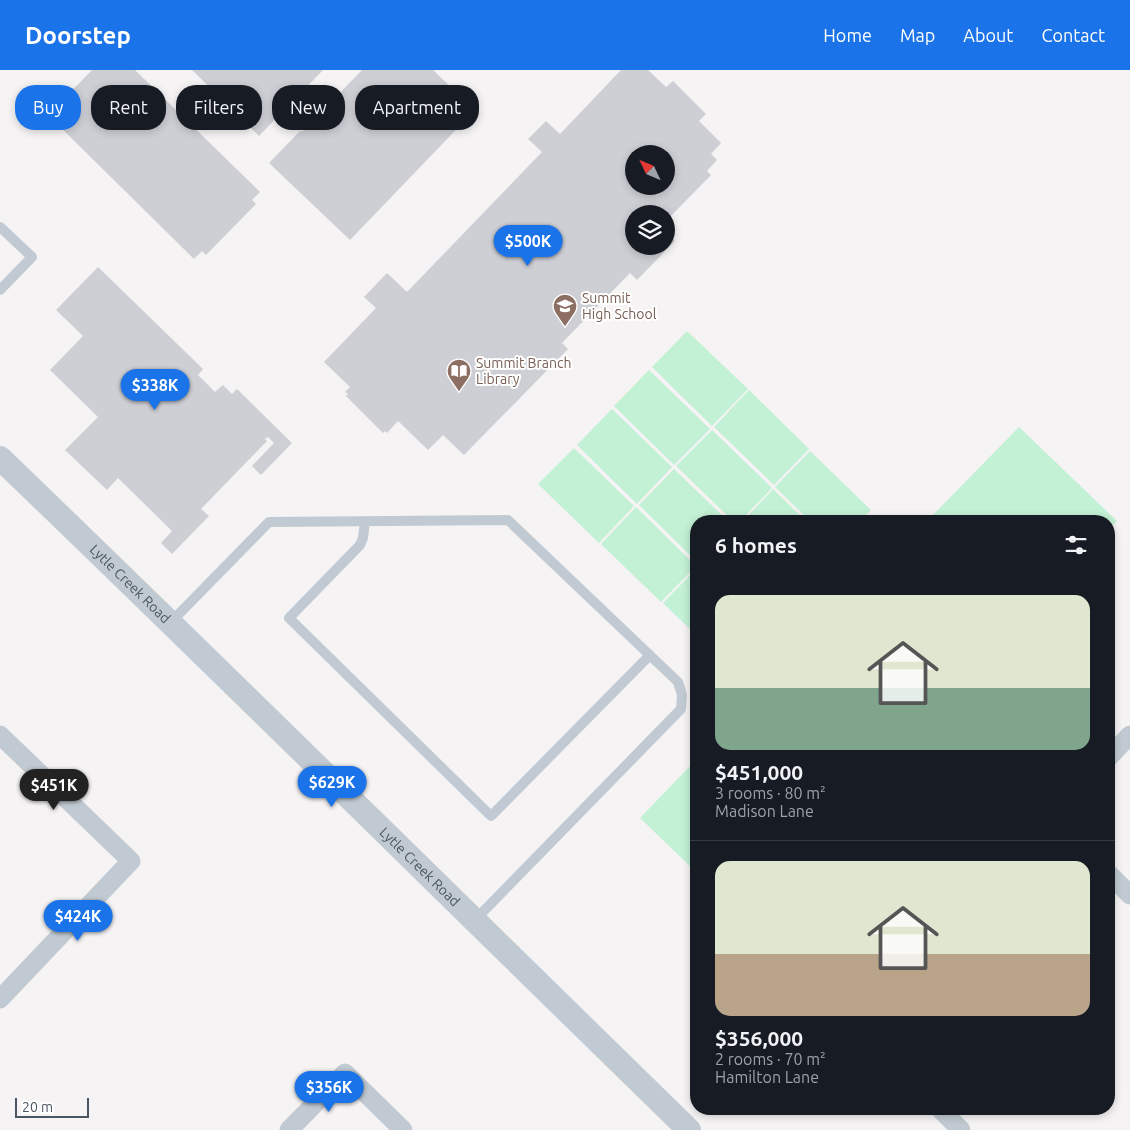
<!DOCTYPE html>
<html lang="en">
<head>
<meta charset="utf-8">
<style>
	:root { --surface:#171b24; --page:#20242c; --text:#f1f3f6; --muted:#9ea1a6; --line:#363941; --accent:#1a73e8 }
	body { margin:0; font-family:Ubuntu,sans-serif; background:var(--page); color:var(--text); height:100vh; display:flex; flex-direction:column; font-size:19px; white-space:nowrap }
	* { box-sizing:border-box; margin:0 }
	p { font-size:16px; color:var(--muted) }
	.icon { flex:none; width:28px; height:28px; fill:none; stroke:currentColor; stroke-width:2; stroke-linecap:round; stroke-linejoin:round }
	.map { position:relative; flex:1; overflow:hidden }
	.side { position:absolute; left:690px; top:445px; width:425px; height:600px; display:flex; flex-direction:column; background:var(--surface); border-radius:20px; box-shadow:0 2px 8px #0003 }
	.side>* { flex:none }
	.hud { position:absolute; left:15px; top:15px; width:475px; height:45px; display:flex; gap:10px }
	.needle { width:32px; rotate:314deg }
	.fabs { position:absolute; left:625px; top:75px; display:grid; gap:10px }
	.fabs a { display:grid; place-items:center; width:50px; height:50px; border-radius:50%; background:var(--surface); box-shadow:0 2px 8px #0003; font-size:25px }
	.scale { position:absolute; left:15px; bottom:12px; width:74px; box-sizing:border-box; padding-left:5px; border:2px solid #4a5661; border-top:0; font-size:14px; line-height:18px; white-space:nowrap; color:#4a5661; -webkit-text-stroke:4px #fff; paint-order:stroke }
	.price { position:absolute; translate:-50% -42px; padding:0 11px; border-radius:18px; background:var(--accent); color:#fff; font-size:16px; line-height:32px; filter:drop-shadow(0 1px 2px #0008) }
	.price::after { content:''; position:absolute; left:50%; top:30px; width:15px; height:11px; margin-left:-8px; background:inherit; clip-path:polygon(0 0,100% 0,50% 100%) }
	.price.on { background:#222; color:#fff }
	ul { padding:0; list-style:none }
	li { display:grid; align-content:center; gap:10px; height:265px; padding:0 25px }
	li+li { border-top:1px solid var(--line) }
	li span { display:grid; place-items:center; height:155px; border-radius:15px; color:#555 }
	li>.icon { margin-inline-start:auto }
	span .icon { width:90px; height:90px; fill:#fffc; stroke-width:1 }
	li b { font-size:21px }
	h2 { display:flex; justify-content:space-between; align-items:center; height:60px; padding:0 25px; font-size:21px }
	.pill { padding:0 18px; border-radius:20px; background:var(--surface); box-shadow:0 2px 8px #0003; font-size:18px; line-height:45px }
	.pill.on { background:var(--accent); color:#fff }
	header { display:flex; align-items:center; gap:30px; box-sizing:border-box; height:70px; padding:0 25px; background:var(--accent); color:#fff }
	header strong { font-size:24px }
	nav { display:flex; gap:28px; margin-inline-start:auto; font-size:18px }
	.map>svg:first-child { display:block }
	.green { fill:#c3f1d5 }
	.building { fill:#cdcfd5; fill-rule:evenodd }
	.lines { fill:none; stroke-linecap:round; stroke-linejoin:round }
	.service { stroke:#c1cad2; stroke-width:10 }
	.minor { stroke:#c1cad2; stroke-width:19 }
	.tertiary { stroke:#c1cad2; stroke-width:24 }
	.labels { text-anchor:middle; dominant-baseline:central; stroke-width:4; stroke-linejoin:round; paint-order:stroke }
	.education-label { font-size:14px; fill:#785e54; stroke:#fff; text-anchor:start }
	.street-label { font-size:14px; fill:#4a5661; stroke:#fff }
</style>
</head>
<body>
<header>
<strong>Doorstep</strong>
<nav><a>Home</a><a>Map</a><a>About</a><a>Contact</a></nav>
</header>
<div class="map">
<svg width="1130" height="1060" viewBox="0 0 1130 1060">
	<rect width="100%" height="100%" fill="#f5f3f3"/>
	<path class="green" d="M687 261 748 319 712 356 652 297Z
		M649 300 710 359 674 395 614 336Z
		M749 320 809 379 774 415 714 357Z
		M612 339 672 397 637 434 577 375Z
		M1019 357 1117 451 1109 459V451H927Z
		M712 360 772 418 740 451H733L676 396Z
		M574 378 634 436 599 473 538 414Z
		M810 381 871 440 860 451H810L775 417Z
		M674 399 728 451H696V491L639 435Z
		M773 419 806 451H743Z
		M636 437 696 496 661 532 601 474Z
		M696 499V565L663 533Z
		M696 690V802L640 748Z"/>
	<path class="building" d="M92 0H135L260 122 252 130 256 134 206 185 202 181 194 189 48 45Z
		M192 0H323L259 66Z
		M362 0H433L475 40 350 170 269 93 300 61H303Z
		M621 0H648L666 17 673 11 706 44 699 51 721 73 711 84 717 90 707 101 711 105 666 151V144H634V176H666V163L675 171 637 210 630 203 562 273 568 279 464 385 443 365 428 380 398 351 387 363 385 361 383 363 346 326 348 324 345 322 350 317 324 292 376 238 364 227 387 203 407 222 542 82 528 69 546 51 560 64ZM634 84H666V116H634Z
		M98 197 203 299 198 305 215 322 223 315 232 324 237 319 292 373 261 405 252 396 274 373 268 367 265 369 267 371 201 439 209 446 172 484 161 473 172 461 118 408 107 420 65 380 98 347 50 300 83 266 56 240Z"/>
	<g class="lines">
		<path class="service" d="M0 157 32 187 0 220
			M365 451 363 468 360 475 289 548 491 746 650 585
			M171 552 269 452 508 450 678 612 682 625 681 639 474 851"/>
		<path class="minor" d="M0 665 131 791 0 929
			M1109 687 1130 665
			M1109 804 1130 825
			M940 1039 961 1060
			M289 1060 345 1003 403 1060"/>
		<path class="tertiary" id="s1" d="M0 388C231 610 459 836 689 1060"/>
	</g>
	<defs>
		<symbol id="school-pin" viewBox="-11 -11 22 30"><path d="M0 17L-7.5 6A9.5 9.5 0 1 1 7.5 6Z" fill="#8d6e63" stroke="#fff"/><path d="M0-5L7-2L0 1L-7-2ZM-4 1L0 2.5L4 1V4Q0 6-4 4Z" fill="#fff"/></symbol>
		<symbol id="library-pin" viewBox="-11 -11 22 30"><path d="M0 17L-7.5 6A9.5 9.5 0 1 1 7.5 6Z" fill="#8d6e63" stroke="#fff"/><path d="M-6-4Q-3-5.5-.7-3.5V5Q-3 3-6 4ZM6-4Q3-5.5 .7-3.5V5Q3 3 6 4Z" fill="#fff"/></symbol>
	</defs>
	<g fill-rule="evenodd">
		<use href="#school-pin" x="551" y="222" width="28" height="38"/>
		<use href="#library-pin" x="445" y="287" width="28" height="38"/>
	</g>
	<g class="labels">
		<g class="education-label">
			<text x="582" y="228">Summit<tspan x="582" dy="16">High School</tspan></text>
			<text x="476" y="293">Summit Branch<tspan x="476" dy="16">Library</tspan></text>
		</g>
		<g class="street-label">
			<text stroke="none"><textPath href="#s1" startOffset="181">Lytle Creek Road</textPath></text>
			<text stroke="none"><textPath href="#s1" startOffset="586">Lytle Creek Road</textPath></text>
		</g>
	</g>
</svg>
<div class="fabs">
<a><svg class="needle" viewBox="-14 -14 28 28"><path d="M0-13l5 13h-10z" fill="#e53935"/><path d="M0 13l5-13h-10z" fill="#9ea1a6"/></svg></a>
<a><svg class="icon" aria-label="layers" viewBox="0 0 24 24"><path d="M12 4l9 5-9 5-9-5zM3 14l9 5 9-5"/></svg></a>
</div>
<div class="scale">20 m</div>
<b class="price" style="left:528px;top:197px">$500K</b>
<b class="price" style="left:155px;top:341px">$338K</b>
<b class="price" style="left:332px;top:738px">$629K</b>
<b class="price on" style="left:54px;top:741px">$451K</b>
<b class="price" style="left:78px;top:872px">$424K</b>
<b class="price" style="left:329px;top:1043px">$356K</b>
<div class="hud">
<a class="pill on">Buy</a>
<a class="pill">Rent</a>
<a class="pill">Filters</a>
<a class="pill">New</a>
<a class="pill">Apartment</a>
</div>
<section class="side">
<h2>6 homes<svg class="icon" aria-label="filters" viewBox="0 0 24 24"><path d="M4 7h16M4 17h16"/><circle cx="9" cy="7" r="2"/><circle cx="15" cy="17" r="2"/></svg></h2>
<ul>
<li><span style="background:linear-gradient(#dfe7d0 60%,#7fa58c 0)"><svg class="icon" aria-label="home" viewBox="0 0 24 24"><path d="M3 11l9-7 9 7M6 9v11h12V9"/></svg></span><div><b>$451,000</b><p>3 rooms · 80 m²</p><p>Madison Lane</p></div></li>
<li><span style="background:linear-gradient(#dfe7d0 60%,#b9a48a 0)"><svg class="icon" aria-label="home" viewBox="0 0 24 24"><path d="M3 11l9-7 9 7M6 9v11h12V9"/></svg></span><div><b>$356,000</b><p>2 rooms · 70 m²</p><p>Hamilton Lane</p></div></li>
</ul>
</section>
</div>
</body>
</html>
